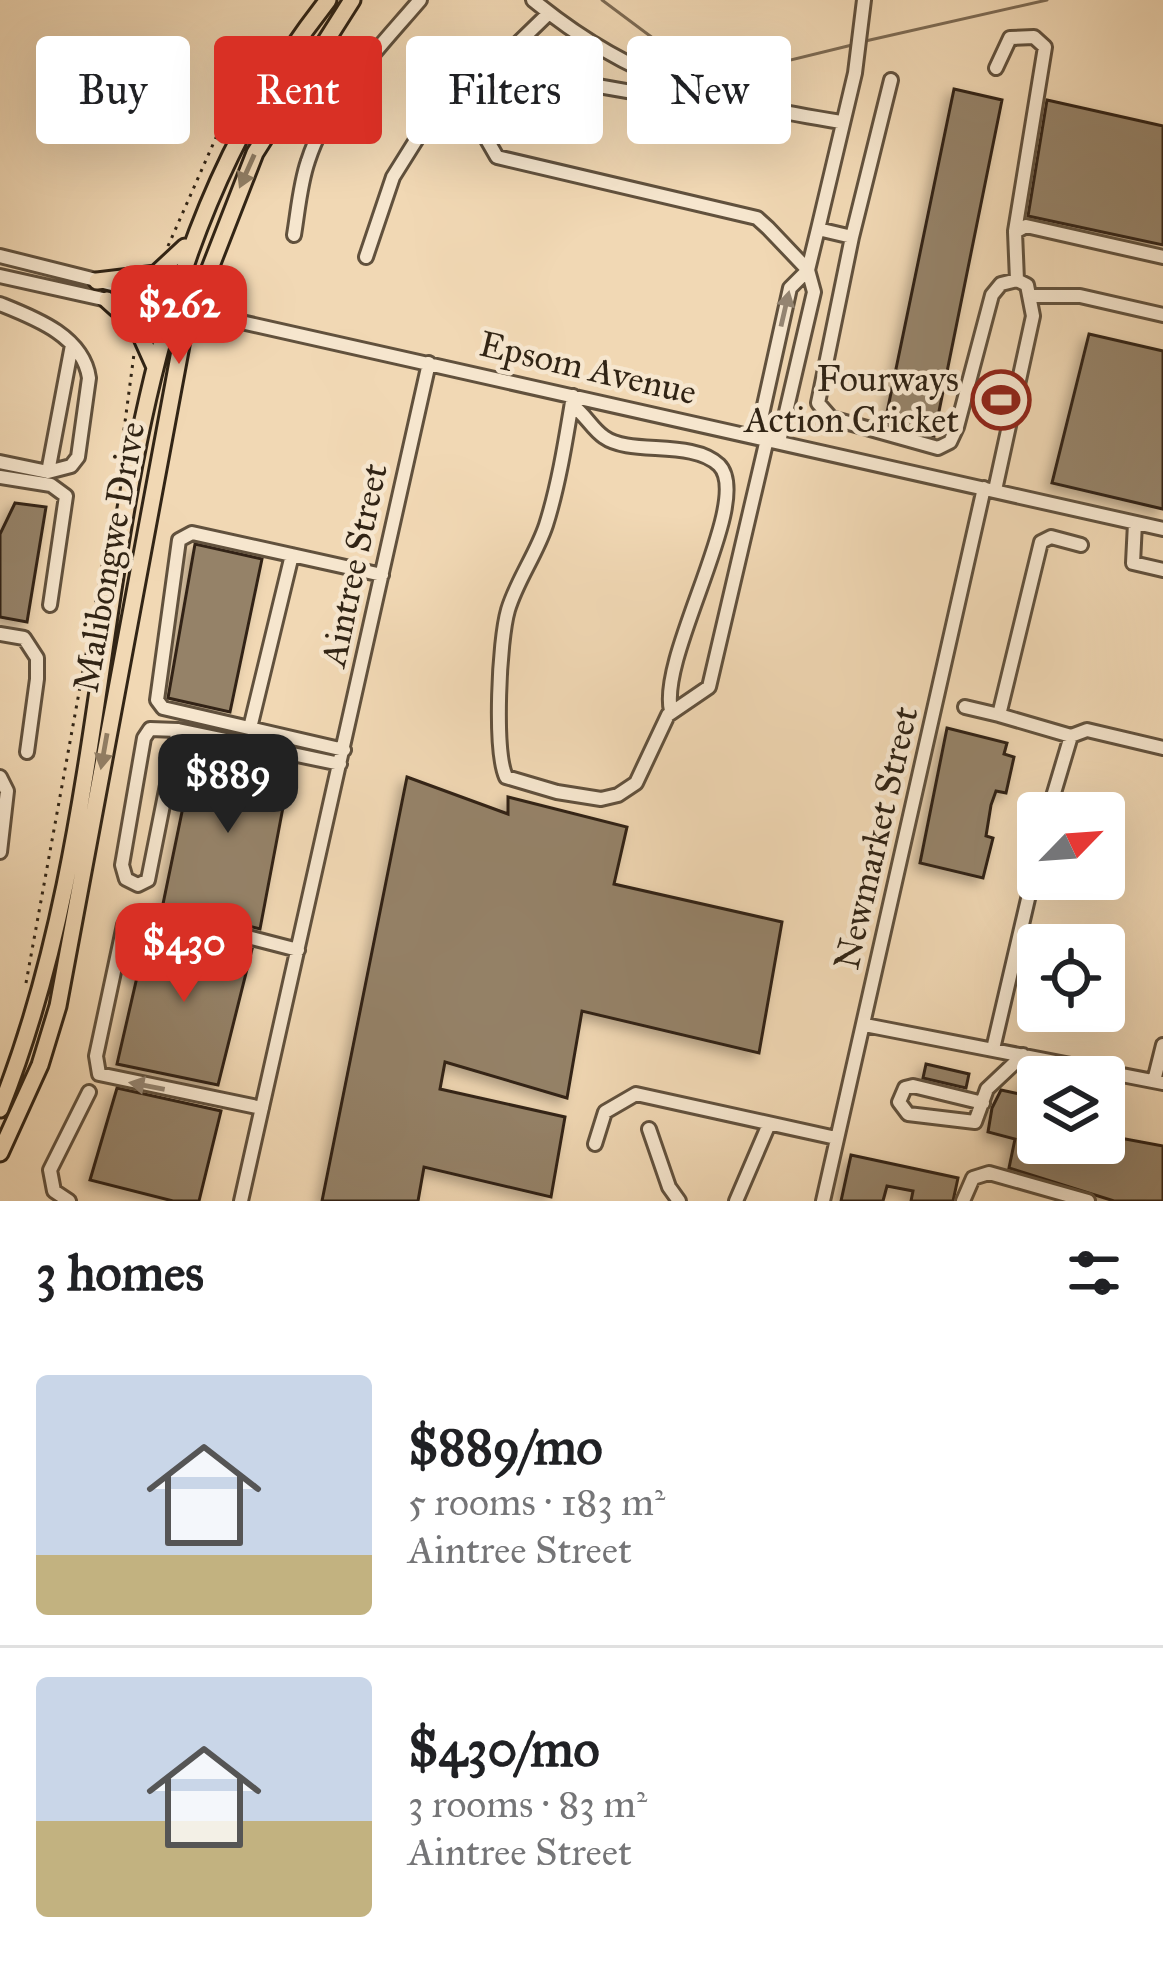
<!DOCTYPE html>
<html lang="en">
<head>
<meta charset="utf-8">
<style>
	:root { --surface:#fff; --page:#f2f2f2; --text:#202124; --muted:#757577; --line:#e0e0e0; --accent:#d93025 }
	body { margin:0; font-family:"IM FELL Great Primer",serif; background:var(--page); color:var(--text); height:100vh; display:flex; flex-direction:column; font-size:45px; white-space:nowrap }
	* { box-sizing:border-box; margin:0 }
	p { font-size:39px; color:var(--muted) }
	.icon { flex:none; width:66px; height:66px; fill:none; stroke:currentColor; stroke-width:2; stroke-linecap:round; stroke-linejoin:round }
	.map { position:relative; height:1201px; overflow:hidden }
	.panel { display:flex; flex-direction:column; background:var(--surface); flex:1 }
	.panel>* { flex:none }
	.banner { position:absolute; left:36px; top:36px; width:1092px; height:108px; display:flex; gap:24px }
	.needle { width:78px; rotate:65deg }
	.buttons { position:absolute; left:1017px; top:792px; display:grid; gap:24px }
	.buttons a { display:grid; place-items:center; width:108px; height:108px; border-radius:12px; background:var(--surface); box-shadow:0 12px 48px #0002; font-size:60px }
	.price { position:absolute; translate:-50% -102px; padding:0 27px; border-radius:24px; background:var(--accent); color:#fff; font-size:39px; line-height:78px; filter:drop-shadow(0 3px 6px #0008) }
	.price::after { content:''; position:absolute; left:50%; top:72px; width:36px; height:27px; margin-left:-18px; background:inherit; clip-path:polygon(0 0,100% 0,50% 100%) }
	.price.selected { background:#222; color:#fff }
	ul { padding:0; list-style:none }
	li { display:flex; align-items:center; gap:36px; height:300px; padding:0 36px }
	li+li { border-top:3px solid var(--line) }
	li span { display:grid; place-items:center; flex:none; width:336px; height:240px; border-radius:12px; color:#555 }
	li>.icon { margin-inline-start:auto }
	span .icon { width:144px; height:144px; fill:#fffc; stroke-width:1 }
	li b { font-size:51px }
	h2 { display:flex; justify-content:space-between; align-items:center; height:144px; padding:0 36px; font-size:51px }
	.tag { padding:0 42px; border-radius:12px; background:var(--surface); box-shadow:0 12px 48px #0002; font-size:42px; line-height:108px }
	.tag.selected { background:var(--accent); color:#fff }
	.map>svg:first-child { display:block }
	.lines { fill:none; stroke-linecap:round; stroke-linejoin:round }
	.stream { stroke:#7d6b54; stroke-width:3 }
	.building { fill:#958268; stroke:#312415; stroke-width:3; filter:url(#shadow) }
	.minor-casing { stroke:#61513d; stroke-width:18 }
	.major-casing { stroke:#312415; stroke-width:21 }
	.path { stroke:#312415; stroke-width:3; stroke-dasharray:3 6; stroke-linecap:butt }
	.minor { stroke:#f6e6ce; stroke-width:12 }
	.major { stroke:#f1d8b4; stroke-width:15 }
	.oneway { fill:#917e64 }
	.oneway2 { fill:#948572 }
	.labels { text-anchor:middle; dominant-baseline:central; stroke-width:9; stroke-linejoin:round; paint-order:stroke }
	.street-label { font-size:36px; fill:#312415; stroke:#f6e6ce }
	.poi-label { font-size:36px; fill:#312415; stroke:#f6e6ce; text-anchor:end }
</style>
</head>
<body>
<div class="map">
<svg width="1163" height="1201" viewBox="0 0 1163 1201">
	<defs>
		<filter id="shadow"><feDropShadow dx="-5.5" dy="5.5" stdDeviation="6" flood-color="#0004"/></filter>
	</defs>
	<rect width="100%" height="100%" fill="#f1d8b4"/>
	<filter id="stains"><feTurbulence type="fractalNoise" baseFrequency=".00167" numOctaves="4"/><feColorMatrix values="0 0 0 0 .2 0 0 0 0 .09 0 0 0 0 .02 0 0 0 .5 -.17"/></filter>
	<radialGradient id="worn" r=".72"><stop offset=".6" stop-color="#630" stop-opacity="0"/><stop offset="1" stop-color="#630" stop-opacity=".3"/></radialGradient>
	<g class="lines">
		<path class="stream" d="M602 0 709 80 852 45
			M861 42 1047 0"/>
	</g>
	<path class="building" d="M954 89 1002 100 934 436 885 422Z
		M1047 100 1163 126V245L1028 216Z
		M1089 334 1163 351V509L1052 483Z
		M15 503 46 507 27 622 0 617V534Z
		M195 544 262 559 230 712 168 698Z
		M947 728 1007 743 1004 754 1014 757 1006 793 996 791 991 805 986 836 993 838 983 878 920 863Z
		M196 744 291 765 260 929 163 904Z
		M407 777 508 814V797L627 827 614 884 782 922 759 1053 582 1011 567 1098 445 1062 440 1089 565 1117 551 1197 424 1167 418 1201H322Z
		M149 925 252 949 218 1085 117 1064Z
		M926 1064 969 1074 966 1088 923 1078Z
		M1028 1074 1038 1077V1151L1076 1158 1079 1143H1104V1135L1163 1146V1201H1114L1009 1168 1015 1139 988 1132 992 1108 1001 1090 1024 1095Z
		M117 1088 221 1111 199 1201H173L90 1180Z
		M851 1155 958 1178 953 1201H911L913 1191 887 1186 883 1201H841Z"/>
	<g class="lines">
		<defs>
			<path id="minor" d="M533 0C635 84 715 101 841 122
				M503 59C563 80 626 96 689 96
				M996 68 1010 38 1034 37 1045 47 1015 231
				M483 77 482 131 497 157 757 218 768 228 808 270 814 292 779 442
				M818 229 855 73 864 0
				M294 235C298 211 300 184 308 161 328 99 379 48 420 0
				M852 237 818 403 831 418 938 448 950 442 957 427 992 295 1001 284 1017 280
				M0 256 200 306
				M366 257 393 177 438 105 483 77 549 13
				M0 276 130 305 210 315 1163 529
				M1032 296H1080L1163 315
				M0 304C35 318 83 336 89 378L78 457 71 466 48 472 0 462
				M573 396C566 438 559 484 546 525 536 555 517 580 508 610 499 641 494 750 506 777L557 792 601 799 618 795 636 783 668 715 709 687 767 439
				M572 405C585 414 592 429 604 437 630 456 692 439 719 465 754 500 658 655 671 711
				M757 437 790 288 808 270 818 229 852 237 891 80
				M48 472 72 345
				M0 477 51 485 66 496 50 605
				M995 490 1033 316 1027 285 1017 280 1015 232 1026 226 1163 257
				M1135 523 1133 563 1163 570
				M0 634 24 638 37 658V679L27 752
				M965 707 999 715
				M250 728 292 555
				M178 730 148 880 138 885 126 879 122 865 144 738 150 729 178 730 340 764
				M1071 736 999 715 1041 542 1051 537 1081 545
				M1071 736 1087 730 1163 748
				M344 750 163 708 157 700 179 540 192 533 382 575
				M0 777 7 791 0 852
				M1048 813 1071 736
				M865 1025 1163 1083
				M993 1049 1038 856
				M1154 1081 1163 1045
				M983 1103 913 1086 905 1088 899 1102 908 1114 975 1122 987 1089 1023 1055
				M262 1108 99 1074 96 1056 124 925 151 912 298 950
				M649 1129 669 1187 679 1201
				M595 1144 605 1112 636 1094 836 1138
				M69 1201 54 1191 50 1170 89 1092
				M241 1201 429 363
				M736 1201 769 1124
				M823 1201 984 488
				M963 1201 973 1178 989 1173 1088 1201"/>
			<path id="major" d="M97 281 156 274 185 247
				M107 300 137 327 154 365
				M0 1109C147 740 65 333 328 0
				M0 1153 40 1065 58 1006 182 340 255 153 352 0"/>
		</defs>
		<use href="#minor" class="minor-casing"/>
		<use href="#major" class="major-casing"/>
		<path class="path" d="M168 246 218 133 264 71
			M118 475 134 354
			M26 983 103 561"/>
		<use href="#minor" class="minor"/>
		<use href="#major" class="major"/>
	</g>
	<defs><path id="oneway-solid" d="M-6-.8H1V-3.2L6.5 0L1 3.2V.8H-6Z" transform="scale(3)"/></defs>
	<g class="oneway">
		<use href="#oneway-solid" transform="translate(247 171) rotate(114)"/>
		<use href="#oneway-solid" transform="translate(104 751) rotate(100)"/>
	</g>
	<g class="oneway2">
		<use href="#oneway-solid" transform="translate(785 309) rotate(-77)"/>
		<use href="#oneway-solid" transform="translate(147 1086) rotate(-169)"/>
	</g>
	<defs>
		<symbol id="stadium-ring" viewBox="-11 -11 22 22"><circle r="9.5" fill="#f6e6ce" stroke="#8f2418" stroke-width="1.5"/><path d="M0-5a6.5 5 0 1 0 0 10a6.5 5 0 1 0 0-10ZM-3.5-1.8h7v3.6h-7Z" fill="#8f2418"/></symbol>
	</defs>
	<g fill-rule="evenodd">
		<use href="#stadium-ring" x="968" y="367" width="66" height="66"/>
	</g>
	<g class="labels">
		<g class="street-label">
			<text transform="translate(588 368) rotate(13)">Epsom Avenue</text>
			<text transform="translate(109 557) rotate(-80)">Malibongwe Drive</text>
			<text transform="translate(354 565) rotate(-78)">Aintree Street</text>
			<text transform="translate(876 838) rotate(-77)">Newmarket Street</text>
		</g>
		<g class="poi-label">
			<text x="959" y="379">Fourways<tspan x="959" dy="41">Action Cricket</tspan></text>
		</g>
	</g>
	<rect width="100%" height="100%" filter="url(#stains)"/>
	<rect width="100%" height="100%" fill="url(#worn)"/>
</svg>
<div class="buttons">
<a><svg class="needle" viewBox="-14 -14 28 28"><path d="M0-13l5 13h-10z" fill="#e53935"/><path d="M0 13l5-13h-10z" fill="#757577"/></svg></a>
<a><svg class="icon" aria-label="locate" viewBox="0 0 24 24"><circle cx="12" cy="12" r="6"/><path d="M12 2v4M12 18v4M2 12h4M18 12h4"/></svg></a>
<a><svg class="icon" aria-label="layers" viewBox="0 0 24 24"><path d="M12 4l9 5-9 5-9-5zM3 14l9 5 9-5"/></svg></a>
</div>
<b class="price" style="left:179px;top:367px">$262</b>
<b class="price selected" style="left:228px;top:836px">$889</b>
<b class="price" style="left:184px;top:1005px">$430</b>
<div class="banner">
<a class="tag">Buy</a>
<a class="tag selected">Rent</a>
<a class="tag">Filters</a>
<a class="tag">New</a>
</div>
</div>
<section class="panel">
<h2>3 homes<svg class="icon" aria-label="filters" viewBox="0 0 24 24"><path d="M4 7h16M4 17h16"/><circle cx="9" cy="7" r="2"/><circle cx="15" cy="17" r="2"/></svg></h2>
<ul>
<li><span style="background:linear-gradient(#c9d6e8 75%,#c2b280 0)"><svg class="icon" aria-label="home" viewBox="0 0 24 24"><path d="M3 11l9-7 9 7M6 9v11h12V9"/></svg></span><div><b>$889/mo</b><p>5 rooms · 183 m²</p><p>Aintree Street</p></div></li>
<li><span style="background:linear-gradient(#c9d6e8 60%,#c2b280 0)"><svg class="icon" aria-label="home" viewBox="0 0 24 24"><path d="M3 11l9-7 9 7M6 9v11h12V9"/></svg></span><div><b>$430/mo</b><p>3 rooms · 83 m²</p><p>Aintree Street</p></div></li>
</ul>
</section>
</body>
</html>
